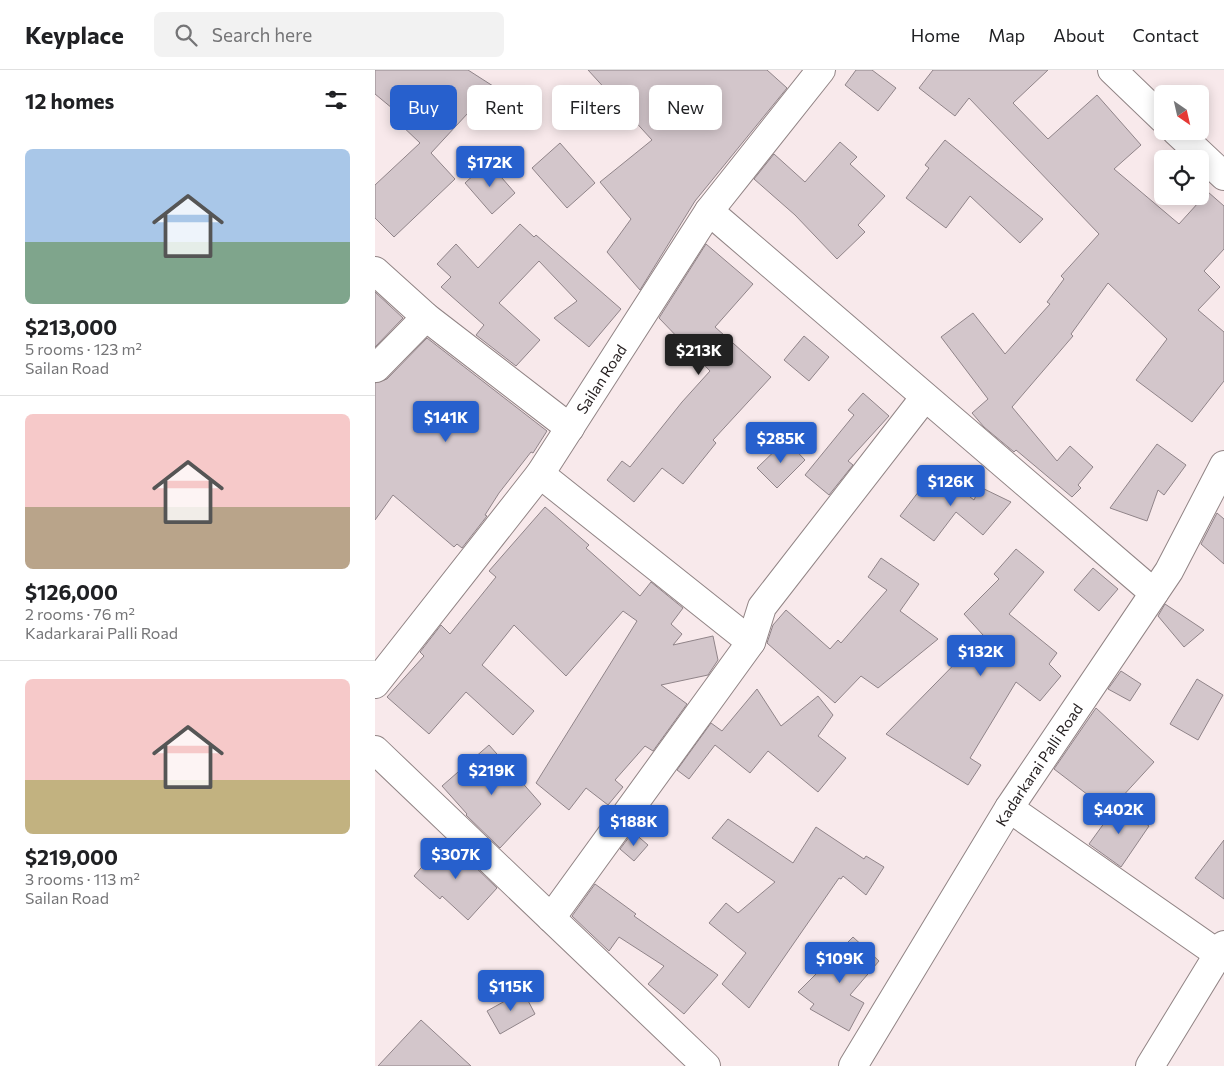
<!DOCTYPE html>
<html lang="en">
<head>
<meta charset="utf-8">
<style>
	:root { --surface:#fff; --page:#f2f2f2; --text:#202124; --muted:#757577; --line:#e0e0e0; --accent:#2760cd }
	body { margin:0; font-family:Commissioner,sans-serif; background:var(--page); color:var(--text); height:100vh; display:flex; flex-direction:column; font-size:19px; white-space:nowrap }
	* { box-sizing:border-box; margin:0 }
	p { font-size:16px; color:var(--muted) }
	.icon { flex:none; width:28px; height:28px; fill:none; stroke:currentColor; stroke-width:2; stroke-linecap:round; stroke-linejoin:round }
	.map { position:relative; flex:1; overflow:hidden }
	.side { display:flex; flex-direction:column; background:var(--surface); width:375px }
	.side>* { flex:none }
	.top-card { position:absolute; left:15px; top:15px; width:475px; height:45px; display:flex; gap:10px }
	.needle { width:32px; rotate:146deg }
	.fabs { position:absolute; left:779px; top:15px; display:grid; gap:10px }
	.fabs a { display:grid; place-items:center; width:55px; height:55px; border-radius:8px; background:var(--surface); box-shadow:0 2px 12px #0003; font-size:25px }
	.price { position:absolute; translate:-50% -42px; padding:0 11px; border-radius:5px; background:var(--accent); color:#fff; font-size:16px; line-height:32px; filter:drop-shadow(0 1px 2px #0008) }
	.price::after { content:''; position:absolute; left:50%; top:30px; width:15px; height:11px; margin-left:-8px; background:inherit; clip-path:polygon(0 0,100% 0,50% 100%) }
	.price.on { background:#222; color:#fff }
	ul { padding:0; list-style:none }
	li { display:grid; align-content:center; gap:10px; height:265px; padding:0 25px }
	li+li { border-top:1px solid var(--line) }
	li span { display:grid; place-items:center; height:155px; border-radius:8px; color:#555 }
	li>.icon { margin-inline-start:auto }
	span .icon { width:90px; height:90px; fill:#fffc; stroke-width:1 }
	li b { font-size:21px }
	h2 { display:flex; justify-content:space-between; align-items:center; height:60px; padding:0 25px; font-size:21px }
	.chip { padding:0 18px; border-radius:8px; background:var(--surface); box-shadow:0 2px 12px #0003; font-size:18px; line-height:45px }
	.chip.on { background:var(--accent); color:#fff }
	header { display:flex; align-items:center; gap:30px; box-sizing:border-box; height:70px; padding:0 25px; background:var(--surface); border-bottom:1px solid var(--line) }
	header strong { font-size:24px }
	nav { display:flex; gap:28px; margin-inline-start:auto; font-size:18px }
	.search { width:350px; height:45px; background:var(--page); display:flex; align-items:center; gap:12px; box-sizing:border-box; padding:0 18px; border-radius:8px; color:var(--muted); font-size:19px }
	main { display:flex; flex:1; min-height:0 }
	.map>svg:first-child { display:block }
	.building { fill:#d3c6cb; stroke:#908489 }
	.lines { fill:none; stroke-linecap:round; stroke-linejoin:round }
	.minor-casing { stroke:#918485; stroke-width:30 }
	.minor { stroke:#fff; stroke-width:28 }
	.labels { text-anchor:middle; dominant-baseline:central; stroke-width:4.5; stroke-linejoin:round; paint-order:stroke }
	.street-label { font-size:15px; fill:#221c1d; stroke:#f8e9eb }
</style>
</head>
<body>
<header>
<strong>Keyplace</strong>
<div class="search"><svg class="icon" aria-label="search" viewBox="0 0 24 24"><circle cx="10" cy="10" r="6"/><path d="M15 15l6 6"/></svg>Search here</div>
<nav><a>Home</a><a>Map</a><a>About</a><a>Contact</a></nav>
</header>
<main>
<section class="side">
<h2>12 homes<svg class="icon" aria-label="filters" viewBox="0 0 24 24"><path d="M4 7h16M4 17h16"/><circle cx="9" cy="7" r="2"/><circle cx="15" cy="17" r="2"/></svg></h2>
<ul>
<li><span style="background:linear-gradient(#a9c7e8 60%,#7fa58c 0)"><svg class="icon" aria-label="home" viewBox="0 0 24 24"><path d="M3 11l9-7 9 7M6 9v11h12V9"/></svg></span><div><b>$213,000</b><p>5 rooms · 123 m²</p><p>Sailan Road</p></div></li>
<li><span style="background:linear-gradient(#f6c9c9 60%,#b9a48a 0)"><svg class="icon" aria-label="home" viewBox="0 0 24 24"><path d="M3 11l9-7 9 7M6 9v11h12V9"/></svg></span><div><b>$126,000</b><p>2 rooms · 76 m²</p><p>Kadarkarai Palli Road</p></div></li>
<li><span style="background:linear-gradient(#f6c9c9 65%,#c2b280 0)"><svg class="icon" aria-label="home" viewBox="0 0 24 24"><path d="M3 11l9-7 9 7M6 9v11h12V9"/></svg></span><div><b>$219,000</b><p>3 rooms · 113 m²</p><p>Sailan Road</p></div></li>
</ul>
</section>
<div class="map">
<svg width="849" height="996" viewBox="0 0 849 996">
	<rect width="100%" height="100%" fill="#f8e9eb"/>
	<path class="building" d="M0 0H93L118 16 56 83 80 109 19 167 0 148V115L45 73 24 53 29 48 0 24Z
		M213 0H392L412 18 320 131 265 220 232 182 256 149 225 112 277 70Z
		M481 0H497L521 18 503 41 470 15Z
		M558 0H673L638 33 673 69 722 25 766 75 739 99 804 154 833 122 849 136V179L829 201 845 217 823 240 849 262V311L817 352 761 310 792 269 733 213 696 264 698 266 637 337 682 391 695 376 718 397 703 415 706 418 697 427 641 380 639 382 609 357 597 343 613 329 566 267 598 243 630 284 675 234 672 232 689 209 686 206 724 164 594 28 580 46 544 18Z
		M570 70 668 149 645 173 595 126 571 158 531 128 554 98 550 95Z
		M465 72 482 87 475 94 510 126 483 155 490 162 462 189 420 145 379 109 399 84 430 112Z
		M185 73 220 113 192 138 157 98Z
		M113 92 140 123 117 144 90 113Z
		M145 154 159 167 161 165 246 239 214 277 179 248 202 231 164 191 124 233 165 270 141 296 101 265 109 255 66 217 76 207 62 194 81 174 103 198Z
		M331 174 378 214 340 257 396 307 338 370 341 373 308 414 287 398 259 432 232 410 247 391 255 397 307 332 335 301 284 248Z
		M0 222 28 248 0 277Z
		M429 266 454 287 434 311 409 290Z
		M52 268 172 361 158 383 156 382 124 423 110 445 112 446 87 478 82 474 79 477 18 425 0 450V313L12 309Z
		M488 323 514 346 473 391 478 395 454 425 430 405 479 345 473 340Z
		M411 370 430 390 402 418 382 398Z
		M782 374 811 395 789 425 783 420 772 451 735 438Z
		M560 400 599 430 605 417 636 432 608 465 581 442 559 471 525 446Z
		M170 437 214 475 211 478 265 526 276 512 308 538 296 554 307 564 298 575 338 566 343 590 333 605 286 615 312 634 278 681 270 676 240 710 248 717 233 735 211 718 194 740 161 713 262 551 248 541 191 606 139 555 107 595 159 641 138 665 91 622 54 664 12 627 49 586 45 582 66 555 75 564 121 507 114 501Z
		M842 443 849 449V494L826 474Z
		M641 479 669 502 634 544 682 583 674 594 686 606 665 631 641 612 595 688 606 695 593 715 511 664 608 565 589 544 624 509 619 504Z
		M506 488 544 514 525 541 563 569 503 618 486 606 460 633 392 573 398 555 411 540 455 579 463 570 466 573 512 520 493 507Z
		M718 498 743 519 724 541 699 520Z
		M790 534 829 560 809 577 783 546Z
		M746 601 766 614 755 631 733 619Z
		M822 609 848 625 823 670 795 654Z
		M382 619 406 656 443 626 458 645 443 666 471 688 443 722 393 681 375 703 340 675 314 709 302 700 336 653 347 661Z
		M721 638 779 692 734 741 679 699Z
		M114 675 166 734 125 778 91 745 92 744 67 716Z
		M743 734 774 756 746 797 714 774Z
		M353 749 418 793 441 757 489 789 491 786 509 797 491 825 468 806 466 809 464 808 374 938 347 914 371 883 334 853 351 833 363 843 400 812 337 768Z
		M258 762 273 775 259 791 245 779Z
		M71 769 122 818 93 850 67 826 65 829 39 806Z
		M849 770V829L820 808Z
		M220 814 261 844 259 846 343 905 309 944 273 914 289 896 244 867 234 881 197 846Z
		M478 867 504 891 475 925 489 933 474 961 435 939 439 934 423 922Z
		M148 921 160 944 125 964 112 941Z
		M46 950 96 996H3Z"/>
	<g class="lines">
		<defs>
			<g id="minor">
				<path d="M737 0 788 49"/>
				<path d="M801 61 849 106"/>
				<path d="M334 141 779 523"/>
				<path d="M0 201 51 247 195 358"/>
				<path d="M1 298 51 247"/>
				<path d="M165 404 376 572"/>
				<path id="s1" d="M0 614 165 404 334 141 446 0"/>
				<path d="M0 680 331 996"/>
				<path d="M634 738 849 888"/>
				<path d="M176 848 376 572 387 537 550 327"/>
				<path id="s2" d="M478 996 634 738 794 501 849 395"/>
				<path d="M775 996 849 875"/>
			</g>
		</defs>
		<use href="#minor" class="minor-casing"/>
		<use href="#minor" class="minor"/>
	</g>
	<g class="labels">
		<g class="street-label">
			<text stroke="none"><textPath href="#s1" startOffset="380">Sailan Road</textPath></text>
			<text stroke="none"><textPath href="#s2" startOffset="354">Kadarkarai Palli Road</textPath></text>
		</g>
	</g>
</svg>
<div class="fabs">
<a><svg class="needle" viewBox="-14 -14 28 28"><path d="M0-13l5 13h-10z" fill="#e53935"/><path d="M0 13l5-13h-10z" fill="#757577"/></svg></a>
<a><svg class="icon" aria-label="locate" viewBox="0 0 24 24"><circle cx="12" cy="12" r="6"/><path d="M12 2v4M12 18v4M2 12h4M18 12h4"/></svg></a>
</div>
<b class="price" style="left:115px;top:118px">$172K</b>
<b class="price on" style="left:324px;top:306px">$213K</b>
<b class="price" style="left:71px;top:373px">$141K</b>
<b class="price" style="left:406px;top:394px">$285K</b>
<b class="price" style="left:576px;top:437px">$126K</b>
<b class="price" style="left:606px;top:607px">$132K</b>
<b class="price" style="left:117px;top:726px">$219K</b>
<b class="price" style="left:744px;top:765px">$402K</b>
<b class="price" style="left:259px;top:777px">$188K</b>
<b class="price" style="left:81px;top:810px">$307K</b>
<b class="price" style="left:465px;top:914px">$109K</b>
<b class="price" style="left:136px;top:942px">$115K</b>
<div class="top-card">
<a class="chip on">Buy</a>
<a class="chip">Rent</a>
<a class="chip">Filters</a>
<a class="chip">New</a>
</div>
</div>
</main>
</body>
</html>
